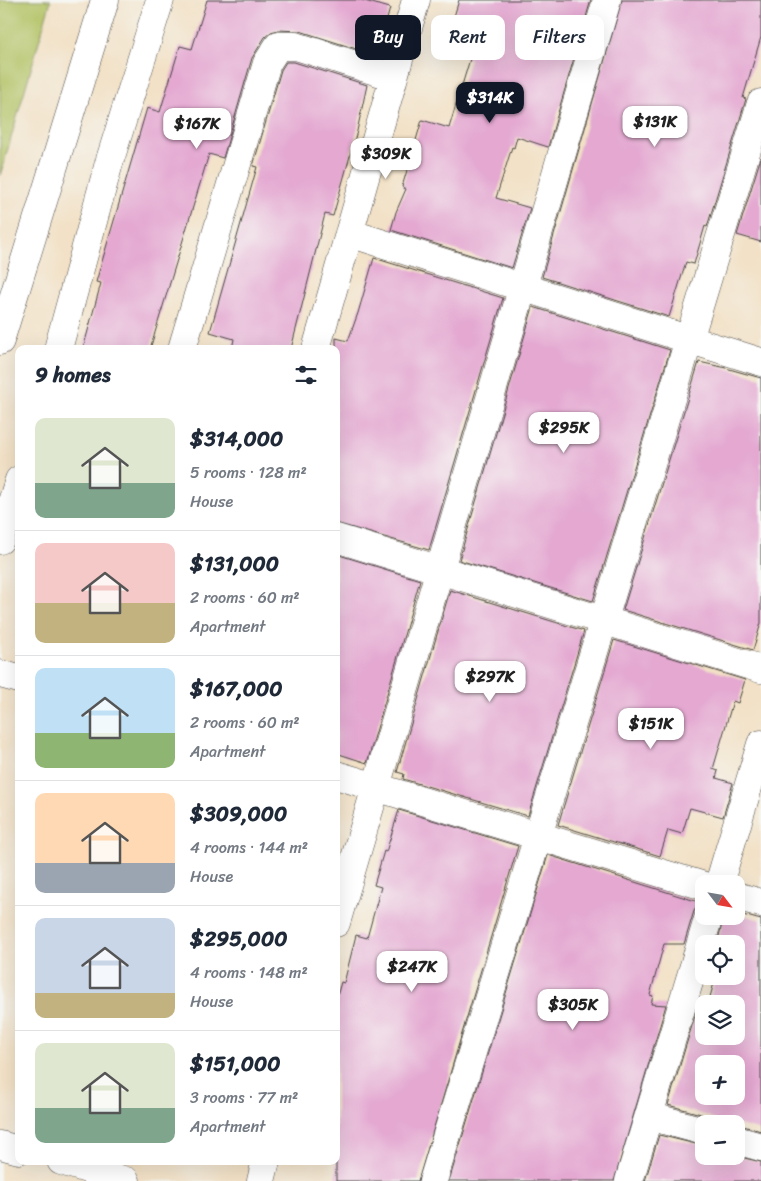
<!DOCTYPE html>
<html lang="en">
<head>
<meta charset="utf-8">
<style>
	:root { --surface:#fff; --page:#f2f2f3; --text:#1f2937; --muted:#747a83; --line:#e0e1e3; --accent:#111827 }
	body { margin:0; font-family:Sriracha,sans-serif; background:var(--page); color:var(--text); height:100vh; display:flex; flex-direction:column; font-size:19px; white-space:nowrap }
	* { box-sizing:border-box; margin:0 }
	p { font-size:16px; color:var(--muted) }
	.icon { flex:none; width:28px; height:28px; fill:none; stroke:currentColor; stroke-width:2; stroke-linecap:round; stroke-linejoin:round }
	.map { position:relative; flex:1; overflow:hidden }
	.panel { position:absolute; left:15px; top:345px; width:325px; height:820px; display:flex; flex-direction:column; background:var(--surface); border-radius:10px; box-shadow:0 5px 20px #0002 }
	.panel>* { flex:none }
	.top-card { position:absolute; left:355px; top:15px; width:330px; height:45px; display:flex; gap:10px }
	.needle { width:32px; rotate:121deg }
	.tools { position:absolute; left:695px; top:875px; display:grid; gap:10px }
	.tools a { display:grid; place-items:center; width:50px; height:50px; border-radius:10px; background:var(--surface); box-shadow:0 5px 20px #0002; font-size:25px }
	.price { position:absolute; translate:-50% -42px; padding:0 11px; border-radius:10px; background:#fff; color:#222; font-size:16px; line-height:32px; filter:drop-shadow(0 1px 2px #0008) }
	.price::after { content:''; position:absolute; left:50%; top:30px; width:15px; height:11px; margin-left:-8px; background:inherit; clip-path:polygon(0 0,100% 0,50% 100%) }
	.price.current { background:var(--accent); color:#fff }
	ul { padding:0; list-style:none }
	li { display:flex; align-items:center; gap:15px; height:125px; padding:0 20px }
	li+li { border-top:1px solid var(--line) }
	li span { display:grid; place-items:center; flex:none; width:140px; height:100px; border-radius:10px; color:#555 }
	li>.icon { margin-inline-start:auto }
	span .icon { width:60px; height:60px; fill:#fffc; stroke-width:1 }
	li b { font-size:21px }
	h2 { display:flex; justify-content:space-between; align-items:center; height:60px; padding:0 20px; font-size:21px }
	.chip { padding:0 18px; border-radius:10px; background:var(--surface); box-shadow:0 5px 20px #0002; font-size:18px; line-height:45px }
	.chip.current { background:var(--accent); color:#fff }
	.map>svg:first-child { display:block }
	.green { fill:#b2c265; stroke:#6e7648 }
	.building { fill:#e4a8d1; fill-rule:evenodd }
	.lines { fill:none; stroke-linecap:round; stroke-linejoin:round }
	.minor-casing { stroke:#494642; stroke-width:29 }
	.secondary-casing { stroke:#494642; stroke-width:29 }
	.minor { stroke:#fff; stroke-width:28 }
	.secondary { stroke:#fff; stroke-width:28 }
</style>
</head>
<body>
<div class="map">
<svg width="761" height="1181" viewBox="0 0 761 1181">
	<rect width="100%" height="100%" fill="#f6f6f2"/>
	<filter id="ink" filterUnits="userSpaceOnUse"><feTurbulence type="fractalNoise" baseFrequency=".02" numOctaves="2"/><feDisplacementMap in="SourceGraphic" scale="10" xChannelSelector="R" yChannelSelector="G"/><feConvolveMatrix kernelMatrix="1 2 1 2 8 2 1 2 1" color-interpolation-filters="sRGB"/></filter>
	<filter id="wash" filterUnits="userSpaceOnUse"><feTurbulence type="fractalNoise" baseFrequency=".0096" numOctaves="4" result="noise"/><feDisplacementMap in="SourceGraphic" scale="20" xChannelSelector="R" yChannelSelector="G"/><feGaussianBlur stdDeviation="1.12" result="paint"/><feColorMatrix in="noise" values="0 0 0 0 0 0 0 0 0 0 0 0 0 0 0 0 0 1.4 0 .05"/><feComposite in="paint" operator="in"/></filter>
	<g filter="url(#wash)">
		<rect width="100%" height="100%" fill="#f2e1c6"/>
		<path class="green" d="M0 0H51L0 176Z"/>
		<g id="blocks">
			<path class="building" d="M207 0H361L390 8 378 53 375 52V55L300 31 278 30 271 32 265 37 252 58 223 158 209 154 150 349H83L101 283 96 282 147 108 160 112 180 46 192 49Z
				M459 0H591L548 147 517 137 514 148 512 147 496 198 530 208 512 268 391 230 396 212 406 189 402 187 422 120 449 128 470 59 444 50Z
				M622 0H761V37L743 98 746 99 707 227 705 226 694 264 686 262 669 317 542 277Z
				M286 62H294L367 85 357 131 333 216 325 214 291 349H232L234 339 210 332 257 167 253 166 281 70Z
				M761 157V242L737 235Z
				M374 258 503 298 429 550 336 523V338L348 341 358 313Z
				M533 307 670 350 593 601 459 560Z
				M699 362 722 367 761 378V623L753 650 623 610Z
				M336 554 420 580 367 763 336 753Z
				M450 590 584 631 528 816 403 779 404 774 397 772Z
				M614 640 745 680 738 703 733 701 713 769 718 771 716 778 733 783 723 817 690 808 682 834 668 830 660 856 558 825Z
				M399 810 518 846 418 1181H336V1000L341 982 344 983 356 935 367 938 381 887 374 885 384 851 386 852Z
				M548 855 702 903 698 905 694 911 684 944H664L650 995 653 996 651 1004 666 1005 614 1181H449Z
				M736 913 761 920V1131L736 1124H717L715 1120 708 1116 668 1105 697 1009 704 1010V1036H736V1004H708L716 976H736V944H717L724 916H736ZM704 1064H736V1096H704Z
				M659 1135 704 1146V1156H736L761 1162V1181H645Z"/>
		</g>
	</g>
	<g filter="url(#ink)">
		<use href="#blocks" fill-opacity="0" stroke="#494642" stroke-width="1"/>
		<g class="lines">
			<defs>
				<path id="minor" d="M349 233 761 362
					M182 349 267 63 278 46H296L394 77
					M316 349 416 0
					M336 538 761 669
					M0 674 19 679
					M336 775 704 886
					M719 884 761 744
					M736 896 761 903
					M336 923 607 0
					M649 1116 704 1131
					M736 1140 761 1147
					M0 1145 19 1150
					M61 1161 126 1181
					M261 1181 266 1161
					M433 1181 761 103
					M629 1181 709 916"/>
				<path id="secondary" d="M0 341 105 0
					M58 349 109 163 160 0
					M0 540 19 480"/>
			</defs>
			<use href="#minor" class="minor-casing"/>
			<use href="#secondary" class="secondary-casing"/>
			<use href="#minor" class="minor"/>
			<use href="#secondary" class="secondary"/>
		</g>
	</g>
</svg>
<div class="tools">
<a><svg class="needle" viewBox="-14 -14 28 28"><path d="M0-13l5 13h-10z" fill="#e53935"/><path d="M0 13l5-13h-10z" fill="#747a83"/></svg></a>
<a><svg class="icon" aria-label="locate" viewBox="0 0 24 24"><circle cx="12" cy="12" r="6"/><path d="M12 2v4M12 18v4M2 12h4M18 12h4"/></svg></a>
<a><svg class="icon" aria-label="layers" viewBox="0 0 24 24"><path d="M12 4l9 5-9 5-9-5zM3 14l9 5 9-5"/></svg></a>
<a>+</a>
<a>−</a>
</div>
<b class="price current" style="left:490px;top:124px">$314K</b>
<b class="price" style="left:655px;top:148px">$131K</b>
<b class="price" style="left:197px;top:150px">$167K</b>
<b class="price" style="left:386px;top:180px">$309K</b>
<b class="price" style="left:564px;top:454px">$295K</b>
<b class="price" style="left:490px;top:703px">$297K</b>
<b class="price" style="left:651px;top:750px">$151K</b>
<b class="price" style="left:412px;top:993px">$247K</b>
<b class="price" style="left:573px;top:1031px">$305K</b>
<div class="top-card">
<a class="chip current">Buy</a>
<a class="chip">Rent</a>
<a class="chip">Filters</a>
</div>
<section class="panel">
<h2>9 homes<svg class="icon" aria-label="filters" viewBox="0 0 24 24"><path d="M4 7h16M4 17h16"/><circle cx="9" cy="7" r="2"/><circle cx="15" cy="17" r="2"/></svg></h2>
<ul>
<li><span style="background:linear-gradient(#dfe7d0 65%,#7fa58c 0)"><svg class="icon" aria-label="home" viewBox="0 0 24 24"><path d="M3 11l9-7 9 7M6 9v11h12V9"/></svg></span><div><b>$314,000</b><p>5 rooms · 128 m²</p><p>House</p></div></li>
<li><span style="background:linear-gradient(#f6c9c9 60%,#c2b280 0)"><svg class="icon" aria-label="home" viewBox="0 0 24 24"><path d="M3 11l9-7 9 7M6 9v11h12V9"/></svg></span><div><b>$131,000</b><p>2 rooms · 60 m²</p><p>Apartment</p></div></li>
<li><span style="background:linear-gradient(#bfe0f5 65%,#8fb573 0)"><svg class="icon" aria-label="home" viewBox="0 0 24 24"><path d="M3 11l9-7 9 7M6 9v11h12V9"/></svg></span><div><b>$167,000</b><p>2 rooms · 60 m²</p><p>Apartment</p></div></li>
<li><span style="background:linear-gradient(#ffd9b3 70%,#9aa5b1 0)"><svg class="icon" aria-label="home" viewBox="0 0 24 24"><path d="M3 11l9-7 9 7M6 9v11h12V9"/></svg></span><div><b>$309,000</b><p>4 rooms · 144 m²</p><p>House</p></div></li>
<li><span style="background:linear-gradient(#c9d6e8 75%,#c2b280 0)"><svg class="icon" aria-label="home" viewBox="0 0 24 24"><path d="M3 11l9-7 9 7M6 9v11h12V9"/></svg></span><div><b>$295,000</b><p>4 rooms · 148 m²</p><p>House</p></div></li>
<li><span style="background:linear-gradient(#dfe7d0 65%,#7fa58c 0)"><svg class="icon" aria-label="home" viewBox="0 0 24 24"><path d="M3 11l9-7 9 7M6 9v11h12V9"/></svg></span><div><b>$151,000</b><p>3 rooms · 77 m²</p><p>Apartment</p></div></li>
</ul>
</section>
</div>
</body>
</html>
